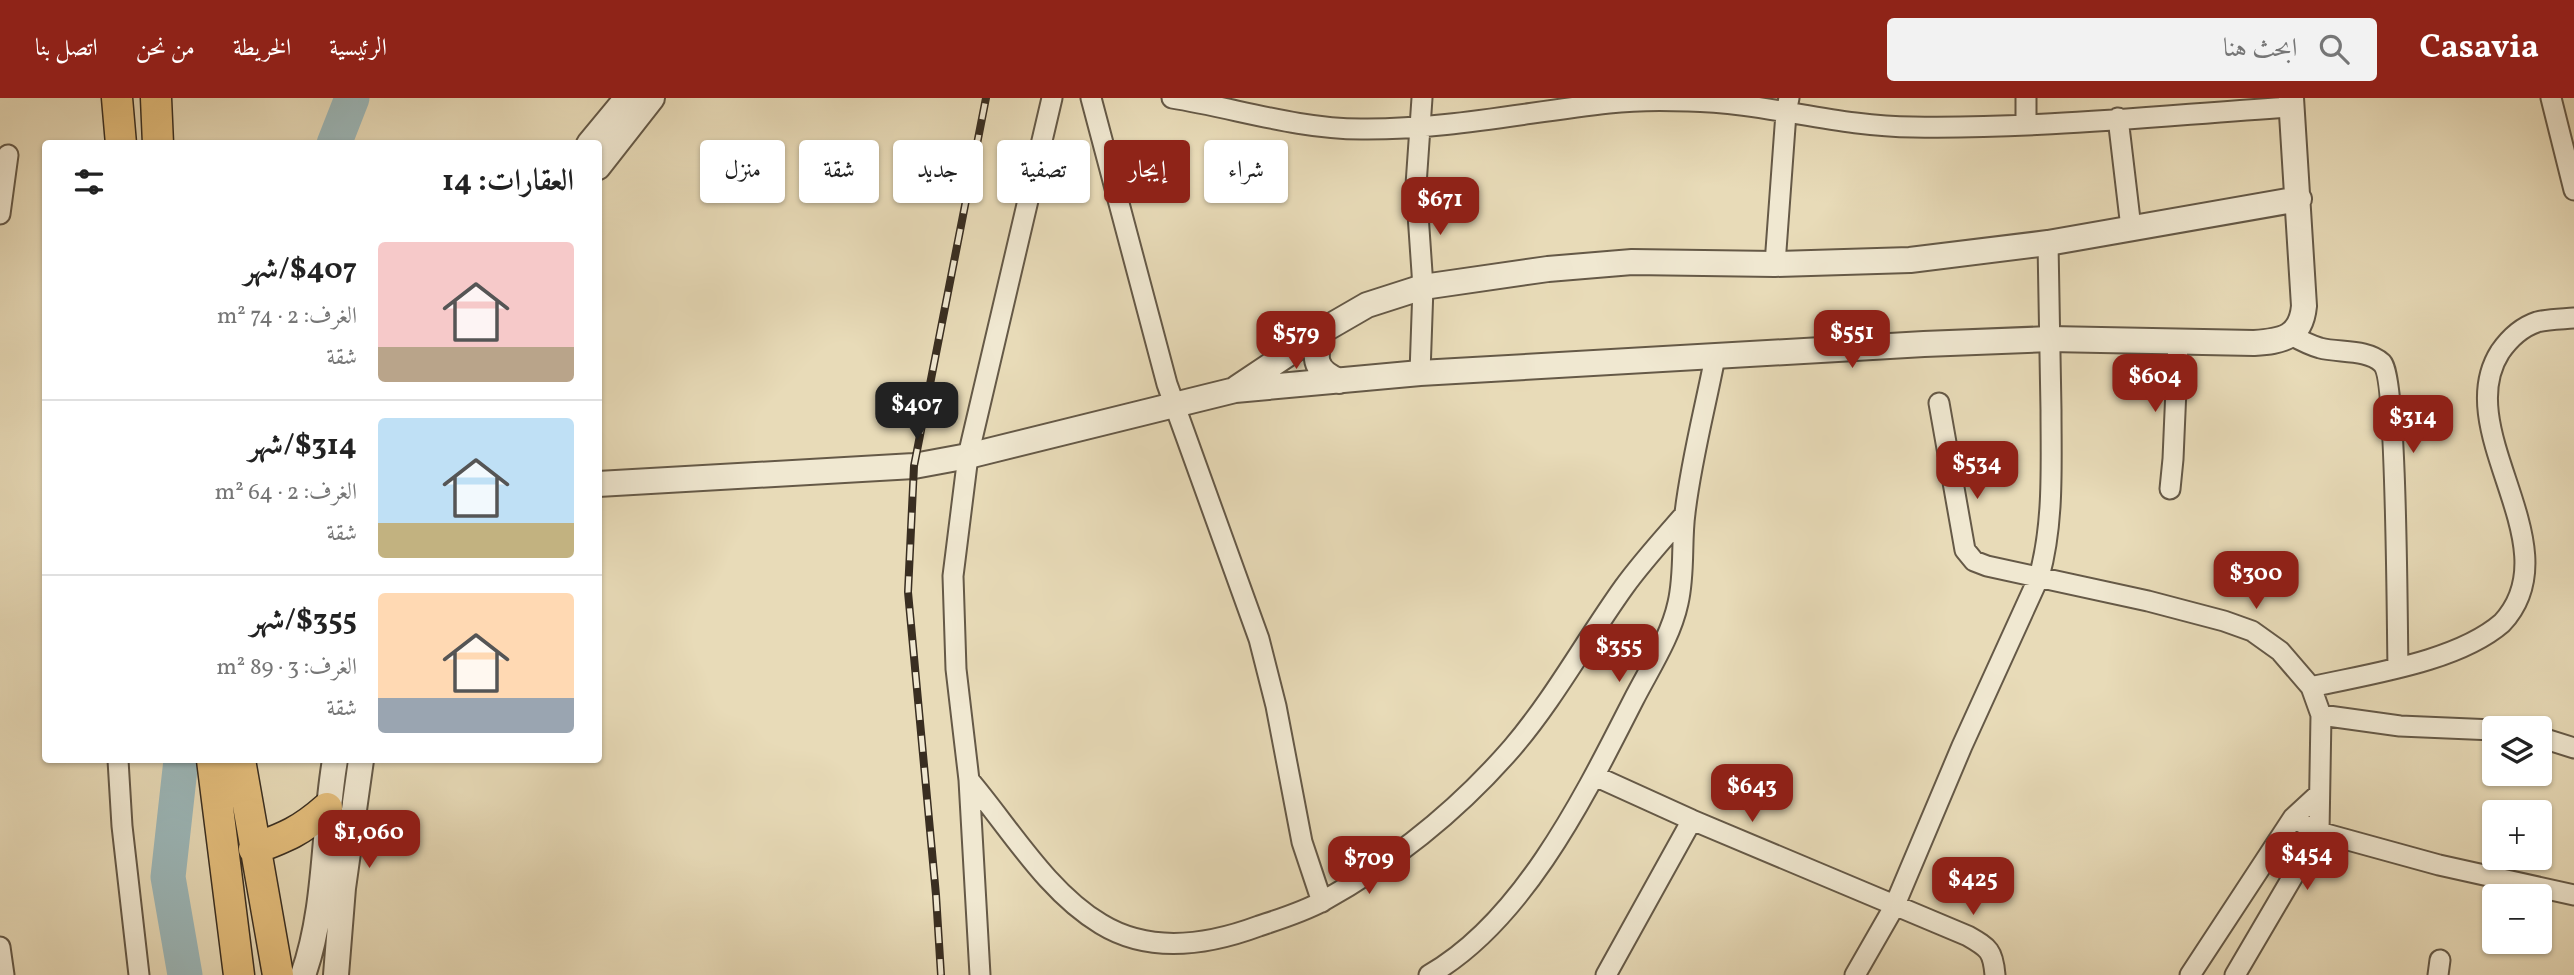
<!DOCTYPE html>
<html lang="ar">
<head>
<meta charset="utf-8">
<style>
	:root { --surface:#fff; --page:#f2f2f2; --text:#222; --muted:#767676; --line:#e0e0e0; --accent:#8f2418 }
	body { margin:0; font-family:Vollkorn,Amiri,serif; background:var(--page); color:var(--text); direction:rtl; height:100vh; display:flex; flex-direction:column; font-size:26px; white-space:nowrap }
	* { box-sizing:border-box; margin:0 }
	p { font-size:23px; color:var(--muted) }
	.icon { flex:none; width:38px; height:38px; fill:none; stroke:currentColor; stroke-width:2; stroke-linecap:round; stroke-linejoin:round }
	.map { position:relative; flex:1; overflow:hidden; direction:ltr }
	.details { position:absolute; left:42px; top:42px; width:560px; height:623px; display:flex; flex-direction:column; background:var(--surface); border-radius:7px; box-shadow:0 2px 5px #0004; direction:rtl }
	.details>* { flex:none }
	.top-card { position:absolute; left:623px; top:42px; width:665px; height:63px; direction:rtl; display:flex; gap:14px }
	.tools { position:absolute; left:2482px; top:618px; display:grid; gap:14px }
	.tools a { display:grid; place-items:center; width:70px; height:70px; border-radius:7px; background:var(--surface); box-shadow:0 2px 5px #0004; font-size:35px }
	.price { position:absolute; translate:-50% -60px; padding:0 16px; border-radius:14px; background:var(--accent); color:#fff; font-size:23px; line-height:46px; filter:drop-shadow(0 2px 4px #0008) }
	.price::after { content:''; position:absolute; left:50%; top:42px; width:21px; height:16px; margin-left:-10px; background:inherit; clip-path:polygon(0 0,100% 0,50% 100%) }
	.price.active { background:#222; color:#fff }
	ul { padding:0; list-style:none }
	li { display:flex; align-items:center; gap:21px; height:175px; padding:0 28px }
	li+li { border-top:2px solid var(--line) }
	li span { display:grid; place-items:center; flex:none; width:196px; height:140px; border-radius:7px; color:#555 }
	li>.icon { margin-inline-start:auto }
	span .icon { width:84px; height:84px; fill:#fffc; stroke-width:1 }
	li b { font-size:30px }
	h2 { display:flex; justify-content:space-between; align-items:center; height:84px; padding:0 28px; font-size:30px }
	.tag { padding:0 24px; border-radius:7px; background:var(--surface); box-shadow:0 2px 5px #0004; font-size:24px; line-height:63px }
	.tag.active { background:var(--accent); color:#fff }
	header { display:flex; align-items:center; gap:42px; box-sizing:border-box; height:98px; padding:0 35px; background:var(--accent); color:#fff }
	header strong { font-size:33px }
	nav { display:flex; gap:38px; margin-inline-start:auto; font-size:24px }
	.search { width:490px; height:63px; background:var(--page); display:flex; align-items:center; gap:18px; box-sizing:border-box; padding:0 24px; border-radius:7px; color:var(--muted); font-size:26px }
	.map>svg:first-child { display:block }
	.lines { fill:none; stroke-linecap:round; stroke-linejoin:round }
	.river { stroke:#9cb8ba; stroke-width:35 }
	.minor-casing { stroke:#655947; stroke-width:23 }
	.tertiary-casing { stroke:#655947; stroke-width:28 }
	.primary-casing { stroke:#392e21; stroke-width:33 }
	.minor { stroke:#f0e8d1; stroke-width:19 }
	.tertiary { stroke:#f0e8d1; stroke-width:24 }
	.primary { stroke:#e4be7c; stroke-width:30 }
	.rail-casing { stroke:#392e21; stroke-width:8 }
	.rail { stroke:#f0e8d1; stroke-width:5; stroke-dasharray:16; stroke-linecap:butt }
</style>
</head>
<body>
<header>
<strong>Casavia</strong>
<div class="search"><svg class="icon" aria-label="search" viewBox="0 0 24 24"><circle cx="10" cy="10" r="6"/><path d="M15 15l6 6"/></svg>ابحث هنا</div>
<nav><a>الرئيسية</a><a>الخريطة</a><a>من نحن</a><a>اتصل بنا</a></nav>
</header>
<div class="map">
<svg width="2574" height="877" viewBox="0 0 2574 877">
	<rect width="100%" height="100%" fill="#e8dbb8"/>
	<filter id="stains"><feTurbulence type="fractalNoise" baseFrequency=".00286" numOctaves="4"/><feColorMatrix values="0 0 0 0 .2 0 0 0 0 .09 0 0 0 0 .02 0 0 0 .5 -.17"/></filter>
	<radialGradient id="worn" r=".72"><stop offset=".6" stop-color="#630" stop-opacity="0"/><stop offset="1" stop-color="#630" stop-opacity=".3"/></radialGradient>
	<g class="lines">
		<path class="river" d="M334 46 352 0
			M181 662 168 779 185 877"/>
		<defs>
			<path id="minor" d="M1091 0 1167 286 1259 541 1276 608 1302 744 1322 804
				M1172 0C1235 10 1297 31 1361 31 1444 32 1527 14 1609 5 1635 2 1662 2 1688 3 1764 4 1837 29 1913 29 2039 31 2166 17 2291 9
				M2026 0V26
				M2551 0 2574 92
				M2118 20 2131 130
				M0 116 8 57
				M1775 166 1786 15 1789 0
				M2291 237C2300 242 2310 247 2320 250 2339 255 2367 251 2382 265 2397 280 2397 530 2398 569
				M1420 275 1423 189 1416 87 1422 0
				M1939 305 1965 452 1974 463 1987 468 2148 503 2224 523 2252 533 2280 553 2311 589 2321 617 2319 734 2235 877
				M2170 391 2173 361 2178 244
				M2311 589C2368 576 2457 564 2502 525 2574 448 2449 334 2500 254 2509 241 2522 229 2537 224 2548 221 2562 221 2574 220
				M2321 617 2400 628 2494 632
				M2539 639 2574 650
				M118 662 122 728 139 877
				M1595 678 1692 722 1968 838C1989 850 1993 853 1995 877
				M969 682C1009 729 1047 794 1101 826 1150 856 1208 847 1259 828 1280 821 1303 814 1323 803 1393 764 1459 711 1512 650 1554 601 1586 542 1624 489 1642 464 1664 440 1685 416
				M2293 720 2319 734 2439 767 2574 797
				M0 849 4 877
				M980 877 969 682 956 571 953 478 968 358 1052 0
				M1429 877C1524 823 1586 695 1634 601 1650 570 1671 538 1678 505 1685 475 1681 444 1685 415 1691 363 1705 311 1715 259
				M1606 877 1692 722
				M1855 877 1894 809 1962 648 2039 479C2054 425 2051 368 2051 312 2050 256 2049 200 2048 145
				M2190 877 2293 720 2319 696
				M2438 877 2440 862"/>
			<path id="tertiary" d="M589 46 627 0
				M598 69 652 0
				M1322 233C1314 258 1312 272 1339 283
				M1237 290 1322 233 1367 207 1423 189 1548 171 1632 164 1775 166 1910 162 2048 145 2299 101
				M598 386 914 368 968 358 1235 292 1420 275 1924 246 2050 241 2254 245C2282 243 2301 240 2304 208L2291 0
				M303 877C327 810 323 732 335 662
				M336 877 343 790 361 662"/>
			<path id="primary" d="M117 0 121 46
				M156 0 158 46
				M212 662 239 877
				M240 662 278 877
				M254 751C286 739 301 733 327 710"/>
		</defs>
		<use href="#minor" class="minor-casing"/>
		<use href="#tertiary" class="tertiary-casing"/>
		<use href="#primary" class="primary-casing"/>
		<use href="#minor" class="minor"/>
		<use href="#tertiary" class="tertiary"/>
		<use href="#primary" class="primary"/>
		<defs>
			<path id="rail" d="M941 877 936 797 908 494 914 368 986 0"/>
		</defs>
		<use href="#rail" class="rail-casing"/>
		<use href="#rail" class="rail"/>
	</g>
	<rect width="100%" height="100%" filter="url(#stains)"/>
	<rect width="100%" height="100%" fill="url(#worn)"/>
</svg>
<div class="tools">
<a><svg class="icon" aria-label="layers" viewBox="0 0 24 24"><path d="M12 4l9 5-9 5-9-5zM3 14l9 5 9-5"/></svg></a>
<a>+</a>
<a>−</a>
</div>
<b class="price" style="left:1440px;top:139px">$671</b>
<b class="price" style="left:1852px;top:272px">$551</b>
<b class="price" style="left:1296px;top:273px">$579</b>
<b class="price" style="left:2155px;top:316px">$604</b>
<b class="price active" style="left:917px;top:344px">$407</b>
<b class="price" style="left:2413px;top:357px">$314</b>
<b class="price" style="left:1977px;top:403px">$534</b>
<b class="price" style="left:2256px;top:513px">$300</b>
<b class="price" style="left:1619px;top:586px">$355</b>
<b class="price" style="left:1752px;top:726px">$643</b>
<b class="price" style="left:369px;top:772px">$1,060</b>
<b class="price" style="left:2307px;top:794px">$454</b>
<b class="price" style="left:1369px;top:798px">$709</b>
<b class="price" style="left:1973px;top:819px">$425</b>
<div class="top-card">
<a class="tag">شراء</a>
<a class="tag active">إيجار</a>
<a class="tag">تصفية</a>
<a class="tag">جديد</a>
<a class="tag">شقة</a>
<a class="tag">منزل</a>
</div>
<section class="details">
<h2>العقارات: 14<svg class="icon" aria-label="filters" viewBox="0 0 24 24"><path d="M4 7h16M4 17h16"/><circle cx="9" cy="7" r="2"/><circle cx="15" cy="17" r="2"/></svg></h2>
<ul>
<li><span style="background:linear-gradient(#f6c9c9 75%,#b9a48a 0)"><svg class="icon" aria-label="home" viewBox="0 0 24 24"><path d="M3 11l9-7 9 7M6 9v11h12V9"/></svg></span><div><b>$407/شهر</b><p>الغرف: 2 · 74 m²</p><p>شقة</p></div></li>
<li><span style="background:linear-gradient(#bfe0f5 75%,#c2b280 0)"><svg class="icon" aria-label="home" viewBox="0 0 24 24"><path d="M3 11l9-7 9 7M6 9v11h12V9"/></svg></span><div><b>$314/شهر</b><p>الغرف: 2 · 64 m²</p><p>شقة</p></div></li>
<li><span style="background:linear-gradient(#ffd9b3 75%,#9aa5b1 0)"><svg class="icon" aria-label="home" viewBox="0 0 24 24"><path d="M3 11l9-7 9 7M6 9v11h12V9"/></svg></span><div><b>$355/شهر</b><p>الغرف: 3 · 89 m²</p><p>شقة</p></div></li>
</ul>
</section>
</div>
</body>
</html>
